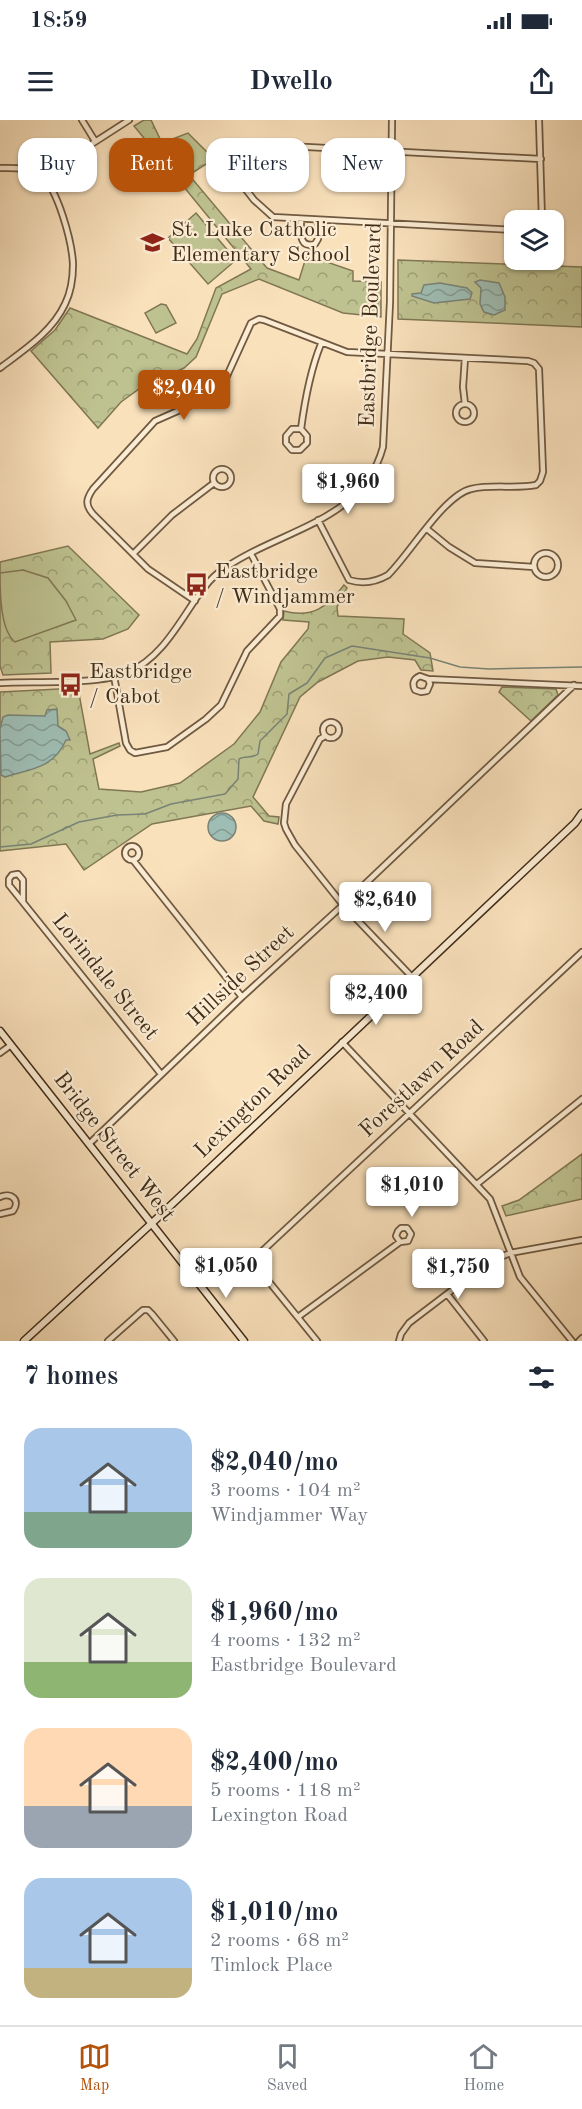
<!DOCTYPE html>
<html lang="en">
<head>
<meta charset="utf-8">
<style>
	:root { --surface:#fff; --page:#f6f6f7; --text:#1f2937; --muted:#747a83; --line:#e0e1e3; --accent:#b45309 }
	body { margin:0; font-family:"Old Standard TT",serif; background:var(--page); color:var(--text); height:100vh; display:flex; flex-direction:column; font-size:22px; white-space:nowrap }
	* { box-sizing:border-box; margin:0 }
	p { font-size:20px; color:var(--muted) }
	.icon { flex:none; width:33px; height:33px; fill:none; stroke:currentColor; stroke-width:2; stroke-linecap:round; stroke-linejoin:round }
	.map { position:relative; height:1221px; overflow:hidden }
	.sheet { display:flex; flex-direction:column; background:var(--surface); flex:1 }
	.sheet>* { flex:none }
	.guide { position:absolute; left:18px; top:18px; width:546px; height:54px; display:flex; gap:12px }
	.fabs { position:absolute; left:504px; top:90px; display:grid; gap:12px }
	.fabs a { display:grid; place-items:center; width:60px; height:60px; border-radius:12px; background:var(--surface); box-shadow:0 2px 4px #0004; font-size:30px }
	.price { position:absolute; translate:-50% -51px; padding:0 14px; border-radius:6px; background:#fff; color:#222; font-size:20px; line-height:39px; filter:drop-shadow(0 2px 3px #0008) }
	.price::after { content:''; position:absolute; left:50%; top:36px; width:18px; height:14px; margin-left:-9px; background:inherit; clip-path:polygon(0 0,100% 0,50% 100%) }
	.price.selected { background:var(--accent); color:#fff }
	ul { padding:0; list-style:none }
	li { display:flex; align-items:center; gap:18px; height:150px; padding:0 24px }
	li span { display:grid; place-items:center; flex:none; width:168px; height:120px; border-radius:18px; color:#555 }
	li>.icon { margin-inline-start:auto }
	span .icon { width:72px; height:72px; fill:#fffc; stroke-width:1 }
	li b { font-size:26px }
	h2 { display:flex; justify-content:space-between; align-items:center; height:72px; padding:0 24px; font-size:26px }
	.chip { padding:0 21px; border-radius:18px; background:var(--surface); box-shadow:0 2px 4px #0004; font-size:21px; line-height:54px }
	.chip.selected { background:var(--accent); color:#fff }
	.status { display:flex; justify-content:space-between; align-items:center; height:42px; padding:0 30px; background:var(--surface); direction:ltr }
	.status svg { height:16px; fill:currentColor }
	header { display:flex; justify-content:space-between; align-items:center; height:78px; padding:0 24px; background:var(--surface); font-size:27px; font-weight:600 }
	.tab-bar { display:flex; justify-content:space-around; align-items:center; height:84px; border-top:2px solid var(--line); background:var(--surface); font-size:16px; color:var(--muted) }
	.tab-bar a { display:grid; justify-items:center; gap:3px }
	.tab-bar .selected { color:var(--accent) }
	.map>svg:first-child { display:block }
	.park { fill:url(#park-crowns); stroke:#807754; stroke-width:1.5 }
	.garden { fill:#bec290; stroke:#807754; stroke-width:1.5 }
	.water { fill:url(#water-waves); stroke:#798376; stroke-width:1.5 }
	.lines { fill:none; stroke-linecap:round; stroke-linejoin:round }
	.stream { stroke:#798376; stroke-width:1.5 }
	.street-casing { stroke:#6f5941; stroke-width:8 }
	.secondary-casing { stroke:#412c18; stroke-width:9 }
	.street { stroke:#fbecd3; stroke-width:4.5 }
	.secondary { stroke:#fbecd3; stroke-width:6 }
	.labels { text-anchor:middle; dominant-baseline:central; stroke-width:4.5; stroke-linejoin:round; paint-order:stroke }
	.poi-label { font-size:22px; fill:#412c18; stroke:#fbecd3; text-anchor:start }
	.street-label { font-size:22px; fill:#412c18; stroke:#fbecd3 }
</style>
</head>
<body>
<div class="status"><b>18:59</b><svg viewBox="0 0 49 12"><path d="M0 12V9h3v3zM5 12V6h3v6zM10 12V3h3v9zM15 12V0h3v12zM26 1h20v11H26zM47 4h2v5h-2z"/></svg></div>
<header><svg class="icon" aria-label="menu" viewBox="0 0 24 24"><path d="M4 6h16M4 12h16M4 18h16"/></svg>Dwello<svg class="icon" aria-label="share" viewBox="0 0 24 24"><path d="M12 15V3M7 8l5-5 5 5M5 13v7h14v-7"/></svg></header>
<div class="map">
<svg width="582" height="1221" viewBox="0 0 582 1221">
	<defs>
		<pattern id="park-crowns" width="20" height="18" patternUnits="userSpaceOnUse" patternTransform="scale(1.5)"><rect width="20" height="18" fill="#bec290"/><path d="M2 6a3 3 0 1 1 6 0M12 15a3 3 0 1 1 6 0" fill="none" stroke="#9c9e75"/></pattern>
		<pattern id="water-waves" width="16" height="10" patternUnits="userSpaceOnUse" patternTransform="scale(1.5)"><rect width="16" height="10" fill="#9ebdb4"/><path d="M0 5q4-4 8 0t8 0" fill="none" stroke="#829a91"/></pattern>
	</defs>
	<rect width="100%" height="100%" fill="#f9e1bc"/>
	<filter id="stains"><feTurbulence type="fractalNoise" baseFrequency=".00333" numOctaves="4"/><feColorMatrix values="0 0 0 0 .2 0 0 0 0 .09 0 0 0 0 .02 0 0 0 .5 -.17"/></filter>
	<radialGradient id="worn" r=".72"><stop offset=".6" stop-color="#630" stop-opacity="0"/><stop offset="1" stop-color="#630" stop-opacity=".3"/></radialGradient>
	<path class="park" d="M144 0H151L162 23 188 13 208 33 213 35V42L206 44 189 55 267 148 299 160 308 131 314 129 318 139 353 151V161L381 162V197L343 193 259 159 222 174 196 237 184 248 139 269 121 282 98 308 31 231 55 210 70 188 187 234 197 219 216 168 251 149 134 6Z
		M398 140 582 147V207L398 199Z
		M68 426 139 495 128 509 103 519 50 522 51 553 3 555 0 546V442Z
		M344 465 347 468 337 487 338 496 404 499 403 514 430 533 433 551 421 550 415 540 388 537 358 541 318 562 300 577 253 677 269 696 279 697 278 704 264 701 251 686 152 704 84 750 66 724 0 731V572L78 568 90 634 119 623 120 626 93 639 99 669 141 672 180 663 234 624 260 592 281 542 308 509 309 502 283 500 284 491C313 499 328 486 344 465Z
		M502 567 556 569 558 575 531 601 499 572Z
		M582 1034V1079L506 1096 502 1086 519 1080Z"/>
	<path class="garden" d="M196 93 236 140 208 164 168 118Z
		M161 184 166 185 176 203 156 213 145 193Z
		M23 450 48 458 66 481 76 500 15 522C0 510 0 471 0 453Z"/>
	<path class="water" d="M480 160 499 163 505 177V190L494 195 484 192 480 184 481 168 475 162Z
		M440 163 467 168 472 173 470 179 434 183 412 176V174L421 173 424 165Z
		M57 589 58 606 66 611 70 620H66C54 648 31 649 5 657L1 655 0 609 3 597 8 595 45 596 47 590Z
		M208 707a14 14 0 1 1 28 0a14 14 0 1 1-28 0Z"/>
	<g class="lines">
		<path class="stream" d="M0 727 31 724 79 702 117 695 145 694 171 684 225 674 238 659 239 639C245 635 251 639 258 634L260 621 287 594 289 574 307 563 325 538 352 526 430 538 460 547 489 549 582 547"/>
		<defs>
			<path id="street" d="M82 0 95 21
				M539 0 542 100
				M0 48C14 48 28 47 40 55 58 67 72 123 73 144 73 157 71 172 65 184 52 212 24 230 0 248
				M42 56 129 0
				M301 99C301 111 298 129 315 124L318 119 319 100
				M514 110 273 97 254 80 223 40V36L247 24 541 39
				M465 238 463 267 465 284
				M456 293a9 9 0 1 1 18 0a9 9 0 1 1-18 0Z
				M301 309H292L286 316V323L292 330H300L307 323V316L301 309C305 279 310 251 321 224
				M213 358a9 9 0 1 1 18 0a9 9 0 1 1-18 0Z
				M427 409 449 427 475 443 534 447
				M534 445a12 12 0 1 1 24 0a12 12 0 1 1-24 0Z
				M133 434 172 395 214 363
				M195 481 148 449 93 394C85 385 86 379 93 369L155 301 198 282 216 268 226 258 251 203 259 199 264 200 347 232 528 241 534 243 539 249 543 352 540 361 536 365C515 369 492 364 471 369 444 375 409 435 388 455 376 462 362 464 349 460L318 400
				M114 556 126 623 130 630 135 633 167 627 206 599 221 585 247 531 280 496V489L251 434
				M428 559 430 564 427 571 421 572 415 570C412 564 413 559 420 556L428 559 582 566
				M0 563C33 561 99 565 127 553 160 539 178 505 197 477 203 469 210 459 218 453 274 410 362 405 383 327L390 182 392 0
				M323 610a8 8 0 1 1 16 0a8 8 0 1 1-16 0Z
				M325 616 320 619 286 684 284 703 286 709 295 725 343 785 412 857
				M125 733a7 7 0 1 1 14 0a7 7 0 1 1-14 0Z
				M133 740 242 877
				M23 781V760L18 754 12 755 9 759V765L161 954
				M342 922 490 1079 520 1157 572 1221
				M0 933 11 925
				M89 1024 242 877 343 785 574 565
				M477 1064 582 979
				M0 1077C11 1072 21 1080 13 1091L0 1094
				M447 1174 484 1221
				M298 1197 400 1122 408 1121 411 1114 407 1108H401L398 1111 396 1116 400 1122
				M108 1221 143 1190H148L152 1194 174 1221
				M317 1221 257 1147 256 1141 257 1136 582 832
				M399 1221 401 1214 409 1203 489 1142 510 1133 582 1120
				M579 1221 582 1218"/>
			<path id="secondary" d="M0 911 244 1221
				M24 1221 151 1104 575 703 582 693"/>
		</defs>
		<use href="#street" class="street-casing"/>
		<use href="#secondary" class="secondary-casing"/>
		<use href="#street" class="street"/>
		<use href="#secondary" class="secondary"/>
	</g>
	<defs>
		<symbol id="school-bare" viewBox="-9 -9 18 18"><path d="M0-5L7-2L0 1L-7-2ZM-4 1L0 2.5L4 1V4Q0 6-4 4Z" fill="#8f2418" stroke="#fbecd3" stroke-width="2.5" paint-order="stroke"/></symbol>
		<symbol id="bus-bare" viewBox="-9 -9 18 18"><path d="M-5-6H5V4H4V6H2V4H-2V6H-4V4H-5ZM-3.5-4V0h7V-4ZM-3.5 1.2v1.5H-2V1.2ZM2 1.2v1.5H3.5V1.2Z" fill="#8f2418" stroke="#fbecd3" stroke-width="2.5" paint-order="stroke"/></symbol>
	</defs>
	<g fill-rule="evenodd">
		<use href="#school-bare" x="136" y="106" width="33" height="33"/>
		<use href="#bus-bare" x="180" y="448" width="33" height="33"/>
		<use href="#bus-bare" x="54" y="548" width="33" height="33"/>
	</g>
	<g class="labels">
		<g class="poi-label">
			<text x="171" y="110">St. Luke Catholic<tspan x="171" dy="25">Elementary School</tspan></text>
			<text x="215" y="452">Eastbridge<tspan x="215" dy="25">/ Windjammer</tspan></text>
			<text x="89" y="552">Eastbridge<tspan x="89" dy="25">/ Cabot</tspan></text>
		</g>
		<g class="street-label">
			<text transform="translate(371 205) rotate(-88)">Eastbridge Boulevard</text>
			<text transform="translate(241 856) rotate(-43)">Hillside Street</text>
			<text transform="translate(105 857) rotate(51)">Lorindale Street</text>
			<text transform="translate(422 959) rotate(-43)">Forestlawn Road</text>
			<text transform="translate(253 982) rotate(-44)">Lexington Road</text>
			<text transform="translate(114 1027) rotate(52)">Bridge Street West</text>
		</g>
	</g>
	<rect width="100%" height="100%" filter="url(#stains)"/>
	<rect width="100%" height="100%" fill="url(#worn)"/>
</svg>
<div class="fabs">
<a><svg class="icon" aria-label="layers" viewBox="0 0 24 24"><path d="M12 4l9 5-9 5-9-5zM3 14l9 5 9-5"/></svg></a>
</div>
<b class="price selected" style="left:184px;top:301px">$2,040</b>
<b class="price" style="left:348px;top:395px">$1,960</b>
<b class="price" style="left:385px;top:813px">$2,640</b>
<b class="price" style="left:376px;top:906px">$2,400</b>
<b class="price" style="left:412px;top:1098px">$1,010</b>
<b class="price" style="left:226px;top:1179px">$1,050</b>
<b class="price" style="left:458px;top:1180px">$1,750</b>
<div class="guide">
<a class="chip">Buy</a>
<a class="chip selected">Rent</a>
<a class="chip">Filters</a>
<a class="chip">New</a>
</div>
</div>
<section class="sheet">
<h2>7 homes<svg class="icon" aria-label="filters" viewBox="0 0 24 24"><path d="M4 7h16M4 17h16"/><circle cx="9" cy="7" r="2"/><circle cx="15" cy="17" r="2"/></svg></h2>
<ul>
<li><span style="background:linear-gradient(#a9c7e8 70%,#7fa58c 0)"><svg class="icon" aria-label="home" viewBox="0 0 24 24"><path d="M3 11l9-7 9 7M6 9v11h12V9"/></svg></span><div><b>$2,040/mo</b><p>3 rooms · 104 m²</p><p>Windjammer Way</p></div></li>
<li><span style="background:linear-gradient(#dfe7d0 70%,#8fb573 0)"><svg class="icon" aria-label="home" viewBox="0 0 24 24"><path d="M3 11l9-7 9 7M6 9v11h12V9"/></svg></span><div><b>$1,960/mo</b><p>4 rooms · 132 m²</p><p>Eastbridge Boulevard</p></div></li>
<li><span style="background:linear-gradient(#ffd9b3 65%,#9aa5b1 0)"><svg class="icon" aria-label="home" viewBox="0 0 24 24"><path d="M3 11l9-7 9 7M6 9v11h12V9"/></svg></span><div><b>$2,400/mo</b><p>5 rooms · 118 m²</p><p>Lexington Road</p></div></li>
<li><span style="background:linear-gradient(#a9c7e8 75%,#c2b280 0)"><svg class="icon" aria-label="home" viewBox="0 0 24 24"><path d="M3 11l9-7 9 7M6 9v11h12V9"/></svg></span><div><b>$1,010/mo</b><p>2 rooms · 68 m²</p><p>Timlock Place</p></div></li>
</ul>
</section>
<nav class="tab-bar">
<a class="selected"><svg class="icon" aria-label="map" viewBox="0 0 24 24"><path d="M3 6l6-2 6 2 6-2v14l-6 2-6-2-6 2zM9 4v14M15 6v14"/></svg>Map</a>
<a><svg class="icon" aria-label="saved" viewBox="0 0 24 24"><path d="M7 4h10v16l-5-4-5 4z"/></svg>Saved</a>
<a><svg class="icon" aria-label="home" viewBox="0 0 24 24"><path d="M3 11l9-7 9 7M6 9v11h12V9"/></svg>Home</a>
</nav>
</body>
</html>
